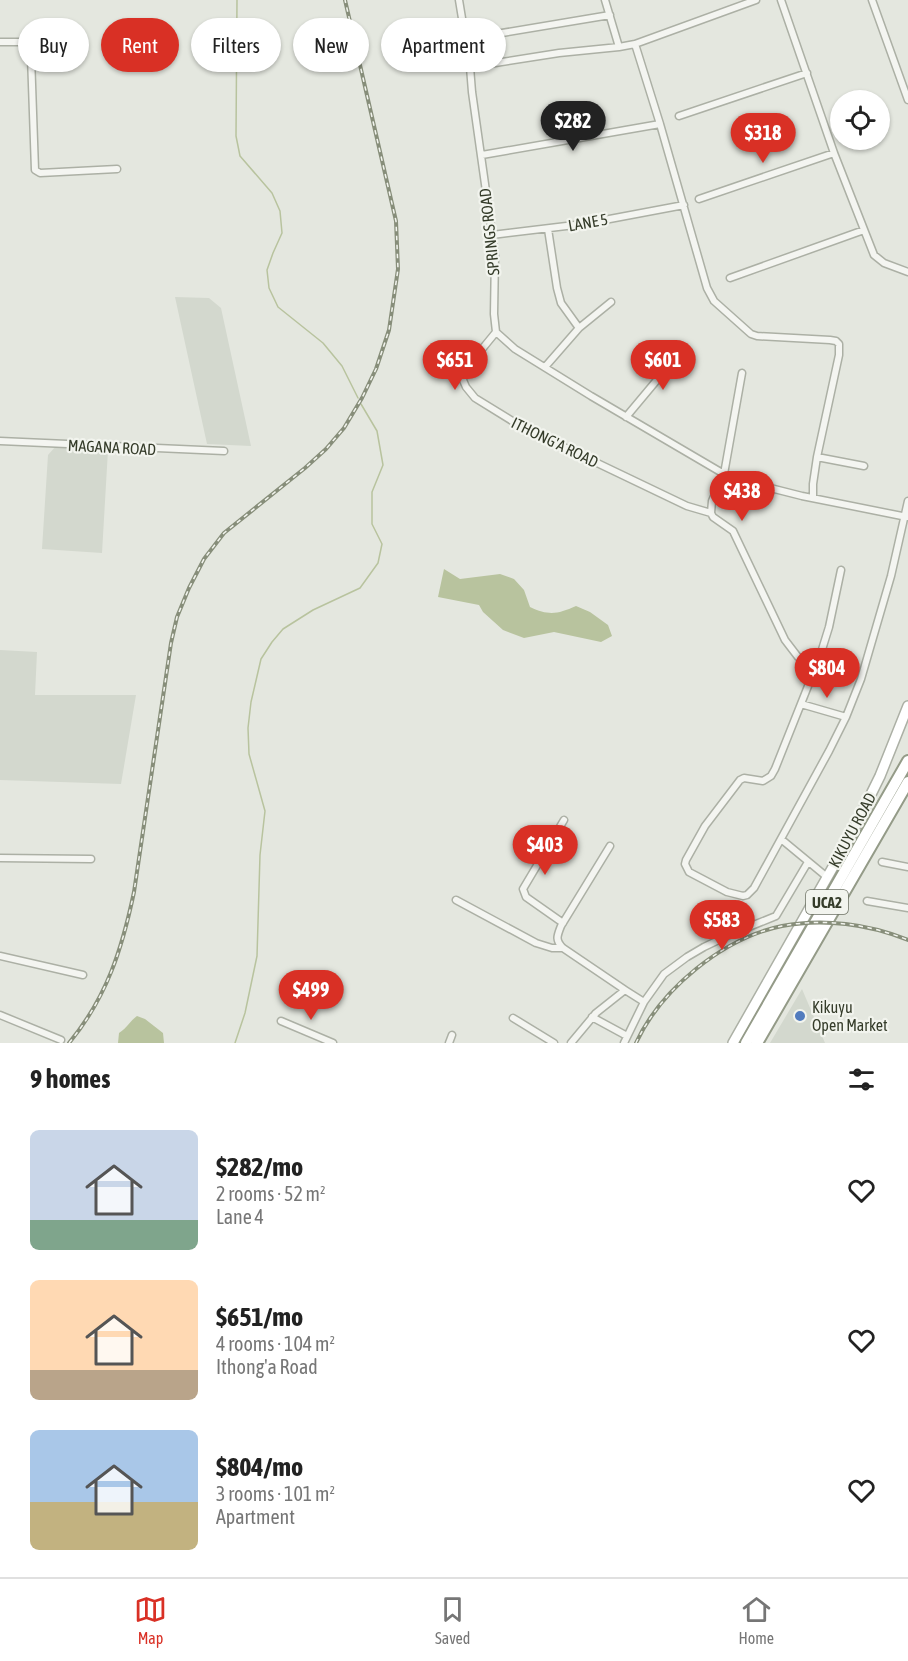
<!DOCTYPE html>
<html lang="en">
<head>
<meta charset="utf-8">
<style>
	:root { --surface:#fff; --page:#f6f6f6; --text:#222; --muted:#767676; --line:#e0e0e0; --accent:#d93025 }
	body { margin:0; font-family:"Asap Condensed",sans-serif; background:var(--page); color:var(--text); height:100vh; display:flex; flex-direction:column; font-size:22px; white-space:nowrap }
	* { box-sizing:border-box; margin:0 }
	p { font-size:20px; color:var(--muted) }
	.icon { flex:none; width:33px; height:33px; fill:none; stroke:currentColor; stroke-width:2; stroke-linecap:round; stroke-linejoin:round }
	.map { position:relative; height:1043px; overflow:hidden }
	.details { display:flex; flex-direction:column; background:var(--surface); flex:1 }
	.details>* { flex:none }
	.banner { position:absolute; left:18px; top:18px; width:600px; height:54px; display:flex; gap:12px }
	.controls { position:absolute; left:830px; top:90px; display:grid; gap:12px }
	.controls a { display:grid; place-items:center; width:60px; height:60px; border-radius:50%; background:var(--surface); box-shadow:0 2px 4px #0004; font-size:30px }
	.price { position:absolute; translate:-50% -51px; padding:0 14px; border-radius:21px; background:var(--accent); color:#fff; font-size:20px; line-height:39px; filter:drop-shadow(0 2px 3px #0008) }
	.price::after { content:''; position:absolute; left:50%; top:36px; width:18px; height:14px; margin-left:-9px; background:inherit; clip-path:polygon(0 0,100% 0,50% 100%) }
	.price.selected { background:#222; color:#fff }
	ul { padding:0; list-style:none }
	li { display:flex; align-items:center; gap:18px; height:150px; padding:0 30px }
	li span { display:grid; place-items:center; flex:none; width:168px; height:120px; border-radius:9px; color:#555 }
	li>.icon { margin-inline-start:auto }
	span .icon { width:72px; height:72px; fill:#fffc; stroke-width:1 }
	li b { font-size:26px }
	h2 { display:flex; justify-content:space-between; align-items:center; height:72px; padding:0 30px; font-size:26px }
	.tag { padding:0 21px; border-radius:27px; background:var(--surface); box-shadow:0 2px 4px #0004; font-size:21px; line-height:54px }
	.tag.selected { background:var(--accent); color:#fff }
	.tabs { display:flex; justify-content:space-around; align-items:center; height:84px; border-top:2px solid var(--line); background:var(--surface); font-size:16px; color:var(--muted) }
	.tabs a { display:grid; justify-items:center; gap:3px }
	.tabs .selected { color:var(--accent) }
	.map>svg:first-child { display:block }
	.built { fill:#d3d8ce }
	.water { fill:#b8c39e }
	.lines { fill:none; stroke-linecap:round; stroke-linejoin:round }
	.stream { stroke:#b8c39e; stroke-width:1.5 }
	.minor-casing { stroke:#acb0a5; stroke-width:9 }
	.secondary-casing { stroke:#acb0a5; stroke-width:12 }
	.trunk-casing { stroke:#949b88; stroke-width:14 }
	.minor { stroke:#f4f5f1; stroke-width:6 }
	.secondary { stroke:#fff; stroke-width:9 }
	.trunk { stroke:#fff; stroke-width:10 }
	.rail-casing { stroke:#878e7a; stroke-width:4 }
	.rail { stroke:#f2f4ee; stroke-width:1.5; stroke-dasharray:4.5; stroke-linecap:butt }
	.poi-dot { fill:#527cbe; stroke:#f2f4ee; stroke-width:2 }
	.labels { text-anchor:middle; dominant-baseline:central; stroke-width:4.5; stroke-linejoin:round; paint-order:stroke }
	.shield { fill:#f2f4ee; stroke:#6e7365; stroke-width:1.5 }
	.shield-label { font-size:15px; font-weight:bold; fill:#353c2a }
	.street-label { font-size:16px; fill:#353c2a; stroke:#f2f4ee }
	.poi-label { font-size:16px; fill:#353c2a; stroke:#f2f4ee; text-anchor:start }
</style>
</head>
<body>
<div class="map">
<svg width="908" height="1043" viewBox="0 0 908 1043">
	<rect width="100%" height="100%" fill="#e4e7df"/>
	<path class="built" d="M175 297 209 298 221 308 251 446 207 444Z
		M56 446 108 450 102 553 42 549 48 455Z
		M0 650 37 652 35 695H136L121 784 0 780Z
		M802 989 825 1043H770Z"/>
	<path class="water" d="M444 569 460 579 500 574 514 579 524 590 530 607C549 616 558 614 576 606L590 612 608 625 612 636 601 642 554 632 524 638 503 630 483 612 479 605 438 597Z
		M137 1016 145 1019 163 1033 164 1043H118L119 1033C127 1028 130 1021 137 1016Z"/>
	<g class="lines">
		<path class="stream" d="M237 0 236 136 240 156 272 193 280 211 282 233 273 253 267 270 269 288 278 307 323 343 342 366 358 398
			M235 1043 245 1013 257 956 260 855 265 811 249 754 248 728 251 702 261 659 272 642 283 629 313 610 360 588 378 563 382 544 372 524V492L383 465 377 431 361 404"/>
		<defs>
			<path id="minor" d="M459 0 470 67 472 92 495 255 494 314 496 332 515 349 591 396 724 474 751 483 802 496 907 517
				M605 0 619 47 635 44 660 124 707 288 714 301 751 334 757 336 830 340 836 341 839 344V355L817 457 813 484V498
				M781 0 834 153 874 255 884 263 908 272
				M872 0 908 100
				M496 34 610 15
				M0 42H23L28 44 31 56 35 170 40 173 117 169
				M635 44 756 0
				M470 67 559 53 619 47
				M679 116 807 73
				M482 155 660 124
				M699 199 834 153
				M492 235 583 224 684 205
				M730 278 864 230
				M579 328 611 302
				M496 332 469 365 464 375 463 380 466 387 475 398 522 427 687 506 711 513
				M545 367 579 328 561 303 557 288 548 229
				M742 373 724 474 712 501 711 513 713 517 733 531 785 640 798 657 815 670
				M626 417 682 350
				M0 441 224 451
				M817 457 864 466
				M841 570 829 627 820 656 775 769 771 776 763 781 744 778 740 780 705 826 686 860 685 864 689 872 727 892 743 896 747 895 754 888 829 751 846 717 861 679 891 576 908 501
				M801 704 846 717
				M781 839 827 877
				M610 846 561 926C557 936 555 940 563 948L625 990
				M0 858 91 859
				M882 862 908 867
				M456 900 536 943 552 948H563
				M867 901 908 908
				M563 923 526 897 523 889 564 820
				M0 956 83 975
				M0 1015 61 1040
				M592 1017 627 1036
				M513 1018 554 1043
				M281 1021 333 1043
				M449 1043 452 1035
				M571 1043 596 1013 625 990 644 1002
				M624 1043 644 1002 664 974 687 957 704 947 729 935 776 916 808 862"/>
			<path id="secondary" d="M733 1043 850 837 880 776 908 706"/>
			<path id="trunk" d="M746 1043 908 761
				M757 1043 908 782"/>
		</defs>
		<use href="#minor" class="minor-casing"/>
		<use href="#secondary" class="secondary-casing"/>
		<use href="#trunk" class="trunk-casing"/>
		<use href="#minor" class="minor"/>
		<use href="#secondary" class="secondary"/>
		<use href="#trunk" class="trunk"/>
		<defs>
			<path id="rail" d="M69 1043C107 997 122 949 134 892L171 643 177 617 189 588 204 559 224 533 305 468 326 449 344 428 362 398 376 369 389 330 398 269 396 221 345 0
				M636 1043C661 989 723 938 782 926 823 918 869 924 908 940"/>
		</defs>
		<use href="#rail" class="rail-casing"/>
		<use href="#rail" class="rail"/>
	</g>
	<circle class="poi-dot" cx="800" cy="1016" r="6"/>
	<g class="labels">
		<rect class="shield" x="806" y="890" width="42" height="24" rx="4.5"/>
		<g class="shield-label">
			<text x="827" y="902">UCA2</text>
		</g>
		<g class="street-label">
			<text transform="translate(588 222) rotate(-10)">LANE 5</text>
			<text transform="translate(489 232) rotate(-96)">SPRINGS ROAD</text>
			<text transform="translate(555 442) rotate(26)">ITHONG'A ROAD</text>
			<text transform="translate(112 447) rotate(3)">MAGANA ROAD</text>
			<text transform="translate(852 830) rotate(-62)">KIKUYU ROAD</text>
		</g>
		<g class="poi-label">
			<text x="812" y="1007">Kikuyu<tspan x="812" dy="18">Open Market</tspan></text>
		</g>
	</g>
</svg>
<div class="controls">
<a><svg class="icon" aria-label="locate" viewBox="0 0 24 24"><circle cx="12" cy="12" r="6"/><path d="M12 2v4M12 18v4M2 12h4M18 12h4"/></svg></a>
</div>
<b class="price selected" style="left:573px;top:152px">$282</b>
<b class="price" style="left:763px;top:164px">$318</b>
<b class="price" style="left:455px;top:391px">$651</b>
<b class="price" style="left:663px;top:391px">$601</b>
<b class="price" style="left:742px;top:522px">$438</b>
<b class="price" style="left:827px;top:699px">$804</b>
<b class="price" style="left:545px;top:876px">$403</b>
<b class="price" style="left:722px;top:951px">$583</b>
<b class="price" style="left:311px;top:1021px">$499</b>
<div class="banner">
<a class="tag">Buy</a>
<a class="tag selected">Rent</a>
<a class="tag">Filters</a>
<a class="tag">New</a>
<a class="tag">Apartment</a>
</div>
</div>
<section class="details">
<h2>9 homes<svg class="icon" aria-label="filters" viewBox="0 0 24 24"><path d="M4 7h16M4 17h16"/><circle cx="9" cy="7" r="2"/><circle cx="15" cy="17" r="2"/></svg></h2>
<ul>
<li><span style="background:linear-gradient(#c9d6e8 75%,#7fa58c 0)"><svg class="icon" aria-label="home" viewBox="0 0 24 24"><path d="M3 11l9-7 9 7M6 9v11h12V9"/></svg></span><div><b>$282/mo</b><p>2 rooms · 52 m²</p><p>Lane 4</p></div><svg class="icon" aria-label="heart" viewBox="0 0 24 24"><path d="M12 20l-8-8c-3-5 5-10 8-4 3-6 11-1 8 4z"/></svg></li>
<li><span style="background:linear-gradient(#ffd9b3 75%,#b9a48a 0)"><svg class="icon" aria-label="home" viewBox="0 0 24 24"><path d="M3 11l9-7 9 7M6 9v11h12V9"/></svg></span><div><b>$651/mo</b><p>4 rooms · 104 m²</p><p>Ithong'a Road</p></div><svg class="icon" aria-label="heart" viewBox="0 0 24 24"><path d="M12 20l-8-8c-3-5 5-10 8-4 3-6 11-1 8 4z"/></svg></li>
<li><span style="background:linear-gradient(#a9c7e8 60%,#c2b280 0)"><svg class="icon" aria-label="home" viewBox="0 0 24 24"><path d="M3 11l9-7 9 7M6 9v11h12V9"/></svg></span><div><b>$804/mo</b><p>3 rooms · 101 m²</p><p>Apartment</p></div><svg class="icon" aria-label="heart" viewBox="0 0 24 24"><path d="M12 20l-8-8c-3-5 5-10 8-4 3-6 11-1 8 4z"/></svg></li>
</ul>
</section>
<nav class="tabs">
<a class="selected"><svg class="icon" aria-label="map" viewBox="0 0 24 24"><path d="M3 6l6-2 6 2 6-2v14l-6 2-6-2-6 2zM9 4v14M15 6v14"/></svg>Map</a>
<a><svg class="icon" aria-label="saved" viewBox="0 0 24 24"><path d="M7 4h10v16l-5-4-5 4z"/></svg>Saved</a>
<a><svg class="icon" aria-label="home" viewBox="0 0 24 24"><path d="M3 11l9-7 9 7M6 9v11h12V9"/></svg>Home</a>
</nav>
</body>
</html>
